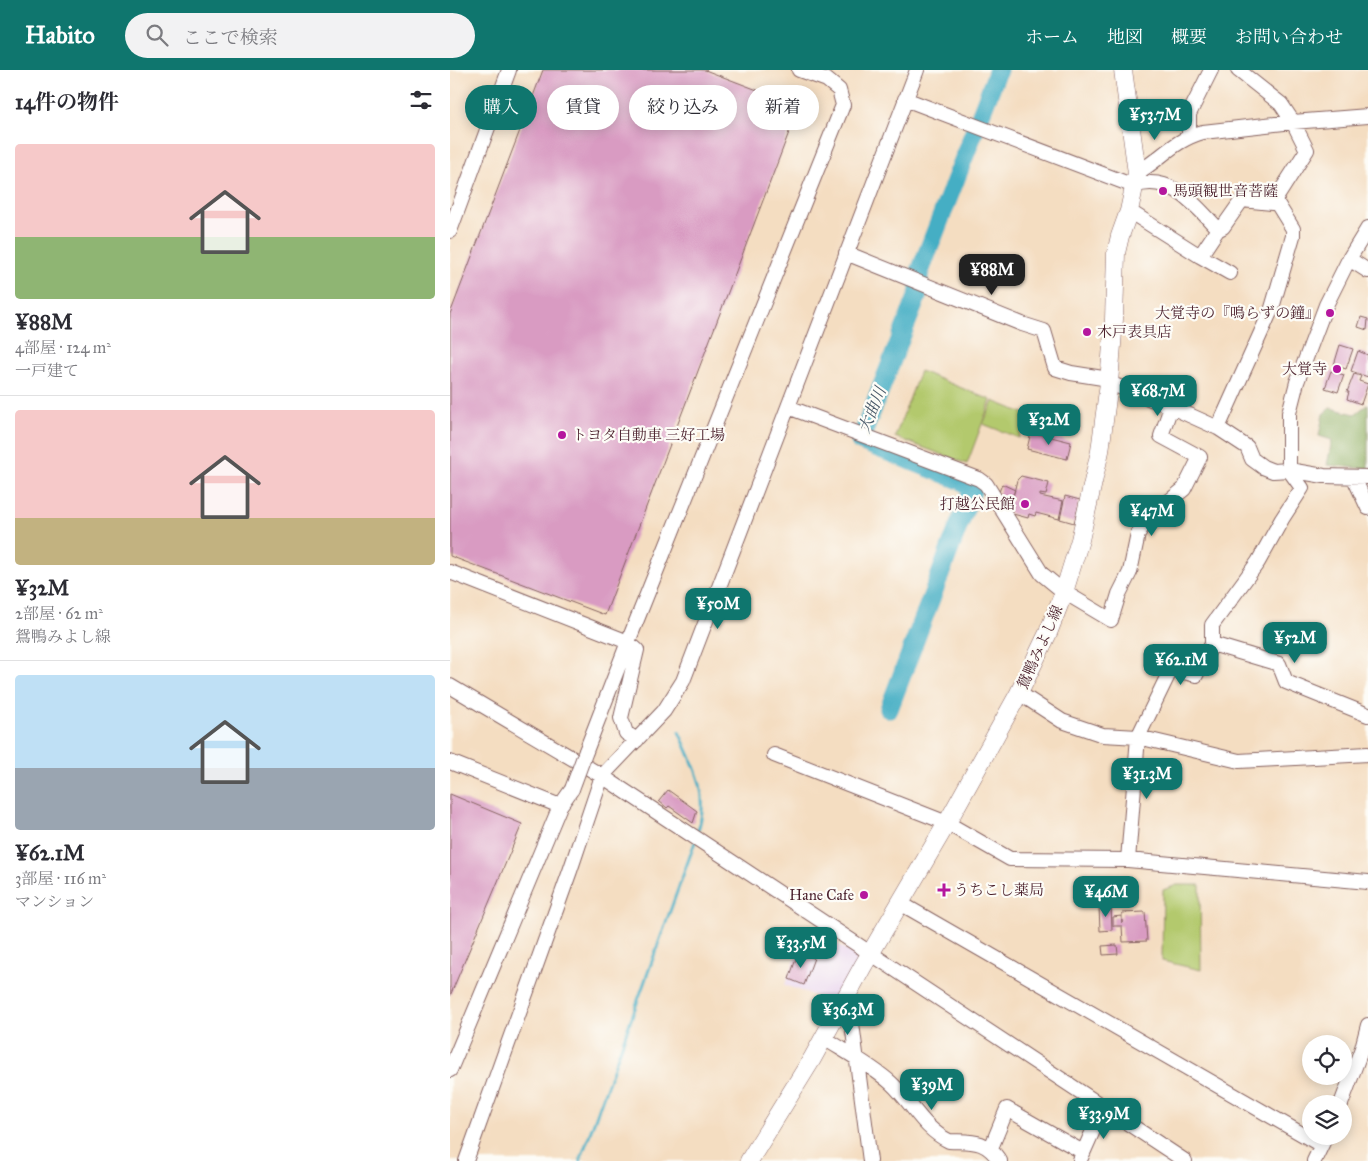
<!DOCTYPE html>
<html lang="ja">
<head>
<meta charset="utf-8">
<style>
	:root { --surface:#fff; --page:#f2f2f3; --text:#2b2b33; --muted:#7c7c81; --line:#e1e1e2; --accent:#0f766e }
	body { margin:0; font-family:"IM FELL Great Primer","Noto Serif JP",serif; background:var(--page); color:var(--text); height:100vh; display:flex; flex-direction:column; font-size:19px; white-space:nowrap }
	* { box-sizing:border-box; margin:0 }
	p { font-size:16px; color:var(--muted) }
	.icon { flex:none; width:28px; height:28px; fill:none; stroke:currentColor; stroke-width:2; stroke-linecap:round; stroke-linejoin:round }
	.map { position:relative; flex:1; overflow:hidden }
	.drawer { display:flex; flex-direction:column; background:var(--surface); width:450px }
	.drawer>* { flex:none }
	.top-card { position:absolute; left:15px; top:15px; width:475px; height:45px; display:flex; gap:10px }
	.tools { position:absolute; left:852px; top:965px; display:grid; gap:10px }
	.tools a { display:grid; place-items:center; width:50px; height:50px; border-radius:50%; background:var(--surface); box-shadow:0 2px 12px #0003; font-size:25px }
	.price { position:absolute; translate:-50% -42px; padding:0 11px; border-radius:10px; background:var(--accent); color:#fff; font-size:16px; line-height:32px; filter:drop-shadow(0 1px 2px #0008) }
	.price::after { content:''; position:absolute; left:50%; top:30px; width:15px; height:11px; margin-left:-8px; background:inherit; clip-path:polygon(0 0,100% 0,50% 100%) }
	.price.current { background:#222; color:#fff }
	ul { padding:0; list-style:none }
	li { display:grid; align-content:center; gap:10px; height:265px; padding:0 15px }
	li+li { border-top:1px solid var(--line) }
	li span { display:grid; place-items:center; height:155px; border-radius:5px; color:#555 }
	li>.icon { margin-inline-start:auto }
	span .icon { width:90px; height:90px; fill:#fffc; stroke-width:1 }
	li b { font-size:21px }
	h2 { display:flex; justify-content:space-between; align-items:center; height:60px; padding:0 15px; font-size:21px }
	.chip { padding:0 18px; border-radius:22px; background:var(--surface); box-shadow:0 2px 12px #0003; font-size:18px; line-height:45px }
	.chip.current { background:var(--accent); color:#fff }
	header { display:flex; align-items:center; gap:30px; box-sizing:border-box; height:70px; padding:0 25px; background:var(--accent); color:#fff }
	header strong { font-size:24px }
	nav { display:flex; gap:28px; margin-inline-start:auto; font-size:18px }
	.search { width:350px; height:45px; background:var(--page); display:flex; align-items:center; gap:12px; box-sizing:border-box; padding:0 18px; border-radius:28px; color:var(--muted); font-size:19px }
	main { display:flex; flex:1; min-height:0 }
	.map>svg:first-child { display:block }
	.built { fill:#e8d2ee }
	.green { fill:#b3c96d; stroke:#7e744c }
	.forest { fill:#8ead60; stroke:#6c6646 }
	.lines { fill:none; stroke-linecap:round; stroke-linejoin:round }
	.stream { stroke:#45aec4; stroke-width:3 }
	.river { stroke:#45aec4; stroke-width:19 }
	.building { fill:#d99bc2 }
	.minor-casing { stroke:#866260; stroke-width:16 }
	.major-casing { stroke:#866260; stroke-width:19 }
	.minor { stroke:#fff; stroke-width:14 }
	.major { stroke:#fff; stroke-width:18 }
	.minor-bridge-casing { stroke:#866260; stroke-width:16; stroke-linecap:butt }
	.minor-bridge { stroke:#fff; stroke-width:14 }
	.poi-dot { fill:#b5179e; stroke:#fdfcf7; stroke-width:2 }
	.labels { text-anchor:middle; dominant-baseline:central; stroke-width:4.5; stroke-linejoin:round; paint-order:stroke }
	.poi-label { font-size:15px; fill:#4a1f2b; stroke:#fdfcf7; text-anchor:start }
	.street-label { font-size:15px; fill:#4a1f2b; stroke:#fdfcf7 }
	.water-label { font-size:16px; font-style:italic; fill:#485868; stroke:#fdfcf7 }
</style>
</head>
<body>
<header>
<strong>Habito</strong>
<div class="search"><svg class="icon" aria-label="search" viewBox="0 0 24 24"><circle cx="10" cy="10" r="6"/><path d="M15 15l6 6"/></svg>ここで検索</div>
<nav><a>ホーム</a><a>地図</a><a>概要</a><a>お問い合わせ</a></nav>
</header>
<main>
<section class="drawer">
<h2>14件の物件<svg class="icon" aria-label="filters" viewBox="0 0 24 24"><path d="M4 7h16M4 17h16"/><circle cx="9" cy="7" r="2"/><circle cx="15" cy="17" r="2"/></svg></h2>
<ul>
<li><span style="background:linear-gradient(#f6c9c9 60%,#8fb573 0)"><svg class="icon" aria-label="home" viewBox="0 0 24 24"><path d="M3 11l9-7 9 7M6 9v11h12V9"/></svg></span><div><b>¥88M</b><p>4部屋 · 124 m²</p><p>一戸建て</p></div></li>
<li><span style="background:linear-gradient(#f6c9c9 70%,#c2b280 0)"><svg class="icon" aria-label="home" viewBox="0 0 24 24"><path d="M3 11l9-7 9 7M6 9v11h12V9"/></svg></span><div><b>¥32M</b><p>2部屋 · 62 m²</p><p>鴛鴨みよし線</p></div></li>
<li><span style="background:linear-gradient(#bfe0f5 60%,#9aa5b1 0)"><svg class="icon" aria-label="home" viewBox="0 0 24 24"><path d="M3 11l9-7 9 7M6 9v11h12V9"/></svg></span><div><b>¥62.1M</b><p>3部屋 · 116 m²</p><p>マンション</p></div></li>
</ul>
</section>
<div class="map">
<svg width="918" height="1091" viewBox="0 0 918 1091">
	<rect width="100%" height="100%" fill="#fdfcf7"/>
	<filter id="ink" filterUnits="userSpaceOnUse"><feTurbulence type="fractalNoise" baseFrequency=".02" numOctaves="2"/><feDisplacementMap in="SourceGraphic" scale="10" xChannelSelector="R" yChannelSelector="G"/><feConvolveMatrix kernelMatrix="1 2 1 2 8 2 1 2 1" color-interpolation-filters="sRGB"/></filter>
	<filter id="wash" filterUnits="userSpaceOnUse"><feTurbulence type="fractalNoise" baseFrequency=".0096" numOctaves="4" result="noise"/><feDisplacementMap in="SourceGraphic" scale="20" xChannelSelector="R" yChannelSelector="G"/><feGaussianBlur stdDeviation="1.12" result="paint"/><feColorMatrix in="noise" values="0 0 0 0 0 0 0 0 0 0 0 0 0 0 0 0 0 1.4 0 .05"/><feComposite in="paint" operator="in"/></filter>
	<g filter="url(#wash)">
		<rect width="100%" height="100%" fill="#f4ddc1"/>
		<path class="built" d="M358 855 407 887 408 898 388 934 335 915Z"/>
		<path class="green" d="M470 301 541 330 517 394 445 367Z
			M543 331 578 345 569 368 533 354Z
			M727 815H750L751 900 712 891 713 820Z"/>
		<path class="forest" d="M918 334V399L877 395 882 370 869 366 873 344 880 338 905 344Z"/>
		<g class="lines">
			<path class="stream" d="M229 662C245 697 261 725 247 763
				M130 1091 245 772"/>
			<path class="river" d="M439 639 523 418 512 411 410 371 469 222V204L548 0"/>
		</g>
		<g id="blocks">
			<path class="building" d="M93 0H255L349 36 155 545 0 486V244Z
				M911 247 918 249 917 260 908 257Z
				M890 275 903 279 896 299 884 295Z
				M908 281 918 285V307L901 301Z
				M881 301 894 305 888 322 875 318Z
				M904 304 911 306 909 311 918 314 911 334 897 329 899 322H897Z
				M581 362 621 372 617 389 577 379Z
				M571 406 599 413 596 425 590 424V426L613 431 609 449 586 443 585 446 579 444 578 448 559 443 560 438 555 437 557 430 562 431 567 410Z
				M552 414 565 420 561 430 548 425Z
				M615 426 630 430 624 453 610 449Z
				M218 720 247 741 243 753 219 736 217 738 209 731Z
				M0 724 72 754 0 926Z
				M661 835 662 860 650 861 649 836Z
				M695 842 697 871 673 872 672 856H663V847L671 846 672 853V843Z
				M667 875 668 884 653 885 652 876Z
				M348 883 364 888 354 915 339 909Z"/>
		</g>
	</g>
	<g filter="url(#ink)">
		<use href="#blocks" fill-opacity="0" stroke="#866260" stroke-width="1"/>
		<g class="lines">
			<defs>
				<path id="minor" d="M455 29 684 116C721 103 745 135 768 159L750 186
					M739 66V44L761 0
					M687 103C711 89 724 70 753 62L843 52 918 46
					M679 141 750 186 780 203
					M769 159 773 157 792 130 822 133 825 130
					M0 161 59 0
					M396 183 572 254 594 261 605 298 621 303 659 309
					M899 189 918 201
					M659 313 717 335 768 358 797 377 802 389 813 397 823 401 839 400 874 406 918 407
					M338 337 529 409 536 414 592 504 614 522 661 550 669 524 680 502 688 464 696 450 734 419 750 387 711 366 721 337
					M768 358 822 238 843 166V159L825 130 857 80 843 52 831 34 788 0
					M904 408 918 438
					M0 502 178 572 187 580 171 648 176 663 187 670
					M762 574 829 594 836 612 918 645
					M0 616 152 706 735 1091
					M569 623 612 651 653 665 688 667 789 691 918 684
					M136 681 178 572 393 35 389 20 377 10 349 0
					M324 685 497 753 560 789 678 790 918 812
					M0 692 110 736
					M678 790 688 667 721 599 746 605 762 574V555L808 492 832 449 852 418 839 400V343L847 312 876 235 899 189 918 158
					M450 833 871 1075
					M394 930 400 938 420 1091
					M374 968C396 982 422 996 441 1013 462 1032 472 1058 499 1071 523 1072 535 1069 550 1091
					M0 1000 110 736 122 719
					M891 1034 912 978 918 955
					M541 1078 557 1039 633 1082
					M630 1090 653 1038
					M16 1091 120 801 152 706 214 641 233 611 467 0
					M864 1091 876 1066"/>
				<path id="major" d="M299 1091 362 989 413 896 497 753 569 623 598 563 614 522 630 470 650 381 659 313 664 249 666 183 670 166 679 141 687 103 673 0"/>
			</defs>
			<use href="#minor" class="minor-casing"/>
			<use href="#major" class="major-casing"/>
			<use href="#minor" class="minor"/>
			<use href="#major" class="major"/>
			<defs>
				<path id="minor-bridge" d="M122 719 136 681"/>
			</defs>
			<use href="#minor-bridge" class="minor-bridge-casing"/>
			<use href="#minor-bridge" class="minor-bridge"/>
		</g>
	</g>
	<g class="poi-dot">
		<circle cx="713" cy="121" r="5"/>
		<circle cx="880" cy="243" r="5"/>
		<circle cx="637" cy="262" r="5"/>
		<circle cx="887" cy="299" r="5"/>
		<circle cx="112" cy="365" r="5"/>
		<circle cx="575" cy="434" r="5"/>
		<path d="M491.5 812.5h5v5h5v5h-5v5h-5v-5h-5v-5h5z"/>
		<circle cx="414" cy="825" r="5"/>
	</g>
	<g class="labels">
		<g class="poi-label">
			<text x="723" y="121">馬頭観世音菩薩</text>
			<text x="870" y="243" text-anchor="end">大覚寺の『鳴らずの鐘』</text>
			<text x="647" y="262">木戸表具店</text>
			<text x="877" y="299" text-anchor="end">大覚寺</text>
			<text x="122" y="365">トヨタ自動車 三好工場</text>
			<text x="565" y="434" text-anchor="end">打越公民館</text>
			<text x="504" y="820">うちこし薬局</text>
			<text x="404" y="825" text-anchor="end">Hane Cafe</text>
		</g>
		<g class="street-label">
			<text transform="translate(590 577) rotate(-66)">鴛鴨みよし線</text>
		</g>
		<g class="water-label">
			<text transform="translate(422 340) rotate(-68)">大曲川</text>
		</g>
	</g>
</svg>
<div class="tools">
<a><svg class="icon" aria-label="locate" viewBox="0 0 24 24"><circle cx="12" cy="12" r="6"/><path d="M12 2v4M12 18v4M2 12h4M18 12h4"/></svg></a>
<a><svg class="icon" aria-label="layers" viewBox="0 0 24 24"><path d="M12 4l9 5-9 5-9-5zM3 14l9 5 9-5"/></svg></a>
</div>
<b class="price" style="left:705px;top:71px">¥53.7M</b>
<b class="price current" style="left:542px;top:226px">¥88M</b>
<b class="price" style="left:708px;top:347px">¥68.7M</b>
<b class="price" style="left:599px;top:376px">¥32M</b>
<b class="price" style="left:702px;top:467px">¥47M</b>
<b class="price" style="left:268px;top:560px">¥50M</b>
<b class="price" style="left:845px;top:594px">¥52M</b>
<b class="price" style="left:731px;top:616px">¥62.1M</b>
<b class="price" style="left:697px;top:730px">¥31.3M</b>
<b class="price" style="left:656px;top:848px">¥46M</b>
<b class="price" style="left:351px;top:899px">¥33.5M</b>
<b class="price" style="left:398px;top:966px">¥36.3M</b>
<b class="price" style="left:482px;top:1041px">¥39M</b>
<b class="price" style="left:654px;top:1070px">¥33.9M</b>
<div class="top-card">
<a class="chip current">購入</a>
<a class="chip">賃貸</a>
<a class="chip">絞り込み</a>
<a class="chip">新着</a>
</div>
</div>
</main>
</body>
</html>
